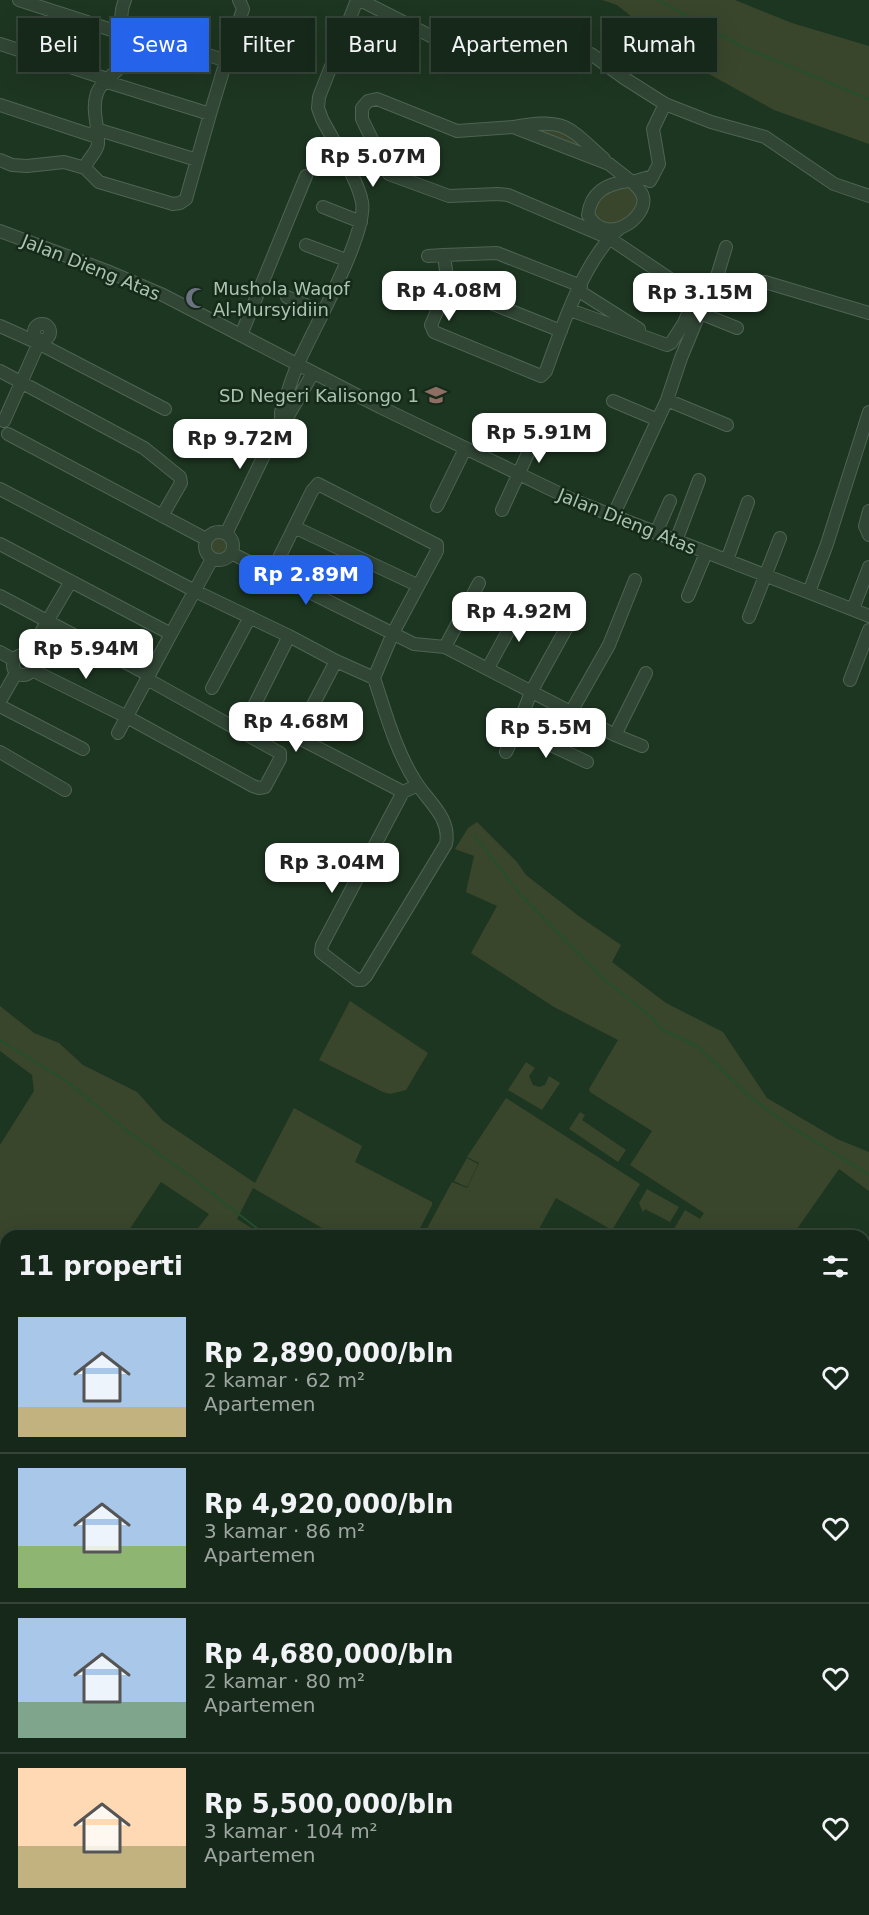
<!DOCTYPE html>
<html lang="id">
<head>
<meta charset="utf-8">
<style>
	:root { --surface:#162819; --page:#1f3022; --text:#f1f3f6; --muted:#9ea6a2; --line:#354438; --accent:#2563eb }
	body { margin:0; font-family:"DejaVu Sans",sans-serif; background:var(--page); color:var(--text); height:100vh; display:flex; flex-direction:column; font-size:22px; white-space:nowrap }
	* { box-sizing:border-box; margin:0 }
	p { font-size:20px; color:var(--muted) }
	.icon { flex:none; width:33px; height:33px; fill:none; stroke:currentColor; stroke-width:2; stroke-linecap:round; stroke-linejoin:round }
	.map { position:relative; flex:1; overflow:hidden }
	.drawer { position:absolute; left:0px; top:1230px; width:870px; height:686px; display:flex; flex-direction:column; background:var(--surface); border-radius:18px 18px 0 0; box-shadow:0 6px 24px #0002,0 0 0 2px var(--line) }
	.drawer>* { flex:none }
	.hud { position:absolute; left:18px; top:18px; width:834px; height:54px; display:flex; gap:12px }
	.price { position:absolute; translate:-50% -51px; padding:0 14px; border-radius:12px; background:#fff; color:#222; font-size:20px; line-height:39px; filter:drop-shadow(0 2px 3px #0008) }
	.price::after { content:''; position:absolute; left:50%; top:36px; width:18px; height:14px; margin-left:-9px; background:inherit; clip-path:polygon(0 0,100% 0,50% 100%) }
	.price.selected { background:var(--accent); color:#fff }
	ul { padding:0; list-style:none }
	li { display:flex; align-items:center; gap:18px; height:150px; padding:0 18px }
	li+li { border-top:2px solid var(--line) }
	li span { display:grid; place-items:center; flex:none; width:168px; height:120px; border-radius:0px; color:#555 }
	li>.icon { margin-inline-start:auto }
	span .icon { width:72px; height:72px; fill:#fffc; stroke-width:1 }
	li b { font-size:26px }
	h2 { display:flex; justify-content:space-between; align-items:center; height:72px; padding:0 18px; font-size:26px }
	.pill { padding:0 21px; border-radius:0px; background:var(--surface); box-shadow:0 6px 24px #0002,0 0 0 2px var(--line); font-size:21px; line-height:54px }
	.pill.selected { background:var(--accent); color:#fff }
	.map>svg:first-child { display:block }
	.green { fill:#3a462b }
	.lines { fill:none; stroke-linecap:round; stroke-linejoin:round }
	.stream { stroke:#244f2c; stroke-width:2 }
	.minor-casing { stroke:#4e6453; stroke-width:14 }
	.minor { stroke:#314635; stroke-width:12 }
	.labels { text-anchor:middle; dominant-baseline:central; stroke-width:5; stroke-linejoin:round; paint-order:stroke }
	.street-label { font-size:18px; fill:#aac4b0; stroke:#162a1a }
	.poi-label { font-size:18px; fill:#aac4b0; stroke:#162a1a; text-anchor:start }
</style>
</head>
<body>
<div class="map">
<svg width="869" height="1915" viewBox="0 0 869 1915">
	<rect width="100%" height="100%" fill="#1d3621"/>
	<path class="green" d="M602 0H735L792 23 869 46V144L774 110 691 64 617 5Z
		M553 126 585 147V150L531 127Z
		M630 186 638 193C636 214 629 220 608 226L593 217C601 189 602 192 630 186Z
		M208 546a10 10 0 1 1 20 0a10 10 0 1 1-20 0Z
		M477 822 517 862 526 875 580 917 621 945 612 962 666 1003 723 1032 767 1098 837 1139 869 1152V1191L839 1169 792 1236H670L685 1210 700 1219 704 1213 630 1165 652 1131 590 1092 589 1089 618 1040 554 1007 471 953 497 906 466 892 474 856 455 849 468 828Z
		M350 1001 428 1053 406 1090 390 1094 383 1092 319 1060Z
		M0 1006 34 1033 59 1043 83 1065 137 1092 163 1121 255 1183 294 1108 362 1146 355 1162 432 1202V1205L416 1236H318L322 1228 253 1188 237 1219 253 1229 248 1236H192L209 1214 161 1182 125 1236H6V1276L0 1271V1145L34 1091 32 1075 0 1051Z
		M526 1062 535 1068 529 1076 533 1085 539 1087 545 1085 549 1076 560 1083 542 1110 508 1090Z
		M506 1098 640 1184 612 1230 556 1198 535 1236H423L452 1182 467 1188 479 1163 467 1157Z
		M580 1112 585 1115 582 1120 626 1150 618 1162 569 1129Z
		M467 1158 478 1164 467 1187 454 1181Z
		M647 1189 679 1207 670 1222 645 1209 643 1212 639 1203Z
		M0 1282 6 1287V1321L1 1328Z
		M6 1397V1594L0 1599V1406Z
		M267 1910H291L297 1915H267Z"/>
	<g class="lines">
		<path class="stream" d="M658 0 743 47 869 99
			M474 835 519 893 607 982 649 1015 663 1030 697 1046 748 1095 787 1124 869 1175
			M0 1040 68 1082 127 1131 190 1176 267 1236
			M0 1421 6 1418
			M864 1504 869 1503
			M281 1910 282 1915"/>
		<defs>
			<path id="minor" d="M19 0 121 33
				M360 0 464 53 493 57 519 51 571 49 591 54 624 78 665 104 711 122 765 137 834 184 869 196
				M121 25 226 61 243 9 239 0
				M0 44 107 79
				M104 81 210 114 226 61
				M0 105 97 137
				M514 127C566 118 567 126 604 159
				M96 129 197 160 210 114
				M0 160 12 165 27 166 64 162 85 168 99 182 173 204 180 203 186 199 197 160
				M85 168C87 159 97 153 98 144 99 125 91 111 97 93 102 79 119 74 123 60 129 40 115 21 125 0
				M628 181 632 182C636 186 642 191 643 197 648 217 607 248 588 215 591 192 606 184 628 181Z
				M650 181 659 164 653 129 665 104
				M323 207 361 222
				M0 231 107 271 163 295 380 407 573 500 869 616
				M306 245 346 260
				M428 256 444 255
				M448 286 561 331
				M581 286 497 253 444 255 448 286 431 325 434 332 541 376 546 371C562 327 584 259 620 228
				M714 286 726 247
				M579 291 639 329
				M287 297 322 312
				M570 310 667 345 671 343 684 323 694 299 691 293 609 238 508 195 498 194 449 196 389 174 362 119V108L368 101 377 99 457 131 513 127 609 164 632 182 653 176
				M700 313 737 328
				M34 332a8 8 0 1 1 16 0a8 8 0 1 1-16 0Z
				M0 326 38 343 165 409
				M241 335 306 176
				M0 371 144 448 180 477 181 483 162 516
				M667 400 727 425
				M613 401 658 420
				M281 420 288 416 313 373
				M4 421 40 340
				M8 434 206 539
				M0 489 195 591 289 636 252 710
				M437 506 465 449
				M502 510 534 440
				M869 511 865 526 869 535
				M613 516 667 400 681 358 705 300 714 286 739 282H765L869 313
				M294 527 417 585
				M205 546a14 14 0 1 1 28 0a14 14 0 1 1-28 0Z
				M656 533 670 501
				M226 534 281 420V412C287 396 291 379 298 364 313 329 368 234 362 202 358 180 333 140 322 119L318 108 319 97 357 0
				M676 541 699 480
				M0 544 171 634 212 559
				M231 553 414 644 445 647 615 735 642 746
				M727 560 748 502
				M272 572 312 491 318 484 437 545V551L393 633 374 678
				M809 592 827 544 869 412
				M0 596 149 675
				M688 596 706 553
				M853 609 869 567
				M749 617 780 538
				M289 636 336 661 374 678C386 714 396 752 417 784 430 803 451 819 446 844L366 976 362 980H357L323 954 321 952 322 945 403 792 418 785
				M445 647 479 583
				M0 652 14 660
				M13 665a10 10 0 1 1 20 0a10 10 0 1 1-20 0Z
				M27 656 71 581
				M336 661 300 730 299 738 403 792
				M488 668 523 604
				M32 670 127 717 253 786 259 788 265 787 280 759V753L147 679
				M850 680 869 630
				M212 688 250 617
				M0 701 16 673
				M0 706 83 749
				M571 712 609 645 635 580
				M517 729 587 762
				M118 733 171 634
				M615 735 646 673
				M0 752 65 790
				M506 752 517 729 531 692 567 627
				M0 1278 6 1282
				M0 1859H6
				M864 1889 869 1891
				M182 1910 199 1915
				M210 1910 227 1915
				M263 1910V1915
				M52 1915 54 1910
				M235 1915 238 1910
				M789 1915 792 1910"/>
		</defs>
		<use href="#minor" class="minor-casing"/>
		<use href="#minor" class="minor"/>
	</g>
	<defs>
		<symbol id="mosque-bare" viewBox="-9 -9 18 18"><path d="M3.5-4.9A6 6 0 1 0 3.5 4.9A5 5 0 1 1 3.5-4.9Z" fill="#6b7280" stroke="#162a1a" stroke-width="2.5" paint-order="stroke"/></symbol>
		<symbol id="school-bare" viewBox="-9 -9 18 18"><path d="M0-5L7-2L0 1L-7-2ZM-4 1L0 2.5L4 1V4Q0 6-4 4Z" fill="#8d6e63" stroke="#162a1a" stroke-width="2.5" paint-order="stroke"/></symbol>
	</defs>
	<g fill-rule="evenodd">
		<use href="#mosque-bare" x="181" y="283" width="30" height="30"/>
		<use href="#school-bare" x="421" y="380" width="30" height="30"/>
	</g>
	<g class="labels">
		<g class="street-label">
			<text transform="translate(91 267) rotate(22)">Jalan Dieng Atas</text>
			<text transform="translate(627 521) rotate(22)">Jalan Dieng Atas</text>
		</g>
		<g class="poi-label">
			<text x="213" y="288">Mushola Waqof<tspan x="213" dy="21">Al-Mursyidiin</tspan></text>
			<text x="419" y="395" text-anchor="end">SD Negeri Kalisongo 1</text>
		</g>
	</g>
</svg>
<b class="price" style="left:373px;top:188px">Rp 5.07M</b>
<b class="price" style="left:449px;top:322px">Rp 4.08M</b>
<b class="price" style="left:700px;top:324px">Rp 3.15M</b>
<b class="price" style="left:539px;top:464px">Rp 5.91M</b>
<b class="price" style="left:240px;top:470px">Rp 9.72M</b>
<b class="price selected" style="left:306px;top:606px">Rp 2.89M</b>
<b class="price" style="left:519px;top:643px">Rp 4.92M</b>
<b class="price" style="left:86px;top:680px">Rp 5.94M</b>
<b class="price" style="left:296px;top:753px">Rp 4.68M</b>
<b class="price" style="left:546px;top:759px">Rp 5.5M</b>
<b class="price" style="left:332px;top:894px">Rp 3.04M</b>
<div class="hud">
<a class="pill">Beli</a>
<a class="pill selected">Sewa</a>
<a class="pill">Filter</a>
<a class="pill">Baru</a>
<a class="pill">Apartemen</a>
<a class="pill">Rumah</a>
</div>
<section class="drawer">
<h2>11 properti<svg class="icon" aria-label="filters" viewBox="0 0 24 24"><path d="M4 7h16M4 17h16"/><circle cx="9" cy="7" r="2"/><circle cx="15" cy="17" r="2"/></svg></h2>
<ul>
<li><span style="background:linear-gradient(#a9c7e8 75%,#c2b280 0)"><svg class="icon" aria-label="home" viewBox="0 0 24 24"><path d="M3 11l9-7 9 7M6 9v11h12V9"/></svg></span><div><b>Rp 2,890,000/bln</b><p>2 kamar · 62 m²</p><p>Apartemen</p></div><svg class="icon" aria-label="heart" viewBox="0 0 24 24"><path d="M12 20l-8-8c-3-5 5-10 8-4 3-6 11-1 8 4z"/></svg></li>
<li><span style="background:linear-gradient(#a9c7e8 65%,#8fb573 0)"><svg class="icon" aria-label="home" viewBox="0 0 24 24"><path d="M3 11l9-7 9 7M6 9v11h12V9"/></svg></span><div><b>Rp 4,920,000/bln</b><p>3 kamar · 86 m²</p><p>Apartemen</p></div><svg class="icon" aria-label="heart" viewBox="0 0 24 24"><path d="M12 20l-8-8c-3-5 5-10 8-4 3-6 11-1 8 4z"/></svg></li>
<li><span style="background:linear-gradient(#a9c7e8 70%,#7fa58c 0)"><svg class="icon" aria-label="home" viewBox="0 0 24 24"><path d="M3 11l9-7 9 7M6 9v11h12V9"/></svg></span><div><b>Rp 4,680,000/bln</b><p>2 kamar · 80 m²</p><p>Apartemen</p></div><svg class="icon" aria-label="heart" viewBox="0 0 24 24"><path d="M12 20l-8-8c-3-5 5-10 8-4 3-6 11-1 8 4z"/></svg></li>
<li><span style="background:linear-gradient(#ffd9b3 65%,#c2b280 0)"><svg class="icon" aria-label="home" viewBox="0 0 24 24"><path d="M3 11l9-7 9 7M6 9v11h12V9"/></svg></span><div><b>Rp 5,500,000/bln</b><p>3 kamar · 104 m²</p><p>Apartemen</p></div><svg class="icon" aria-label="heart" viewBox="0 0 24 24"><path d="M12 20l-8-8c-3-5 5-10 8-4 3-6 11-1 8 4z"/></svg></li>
</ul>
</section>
</div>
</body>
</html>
